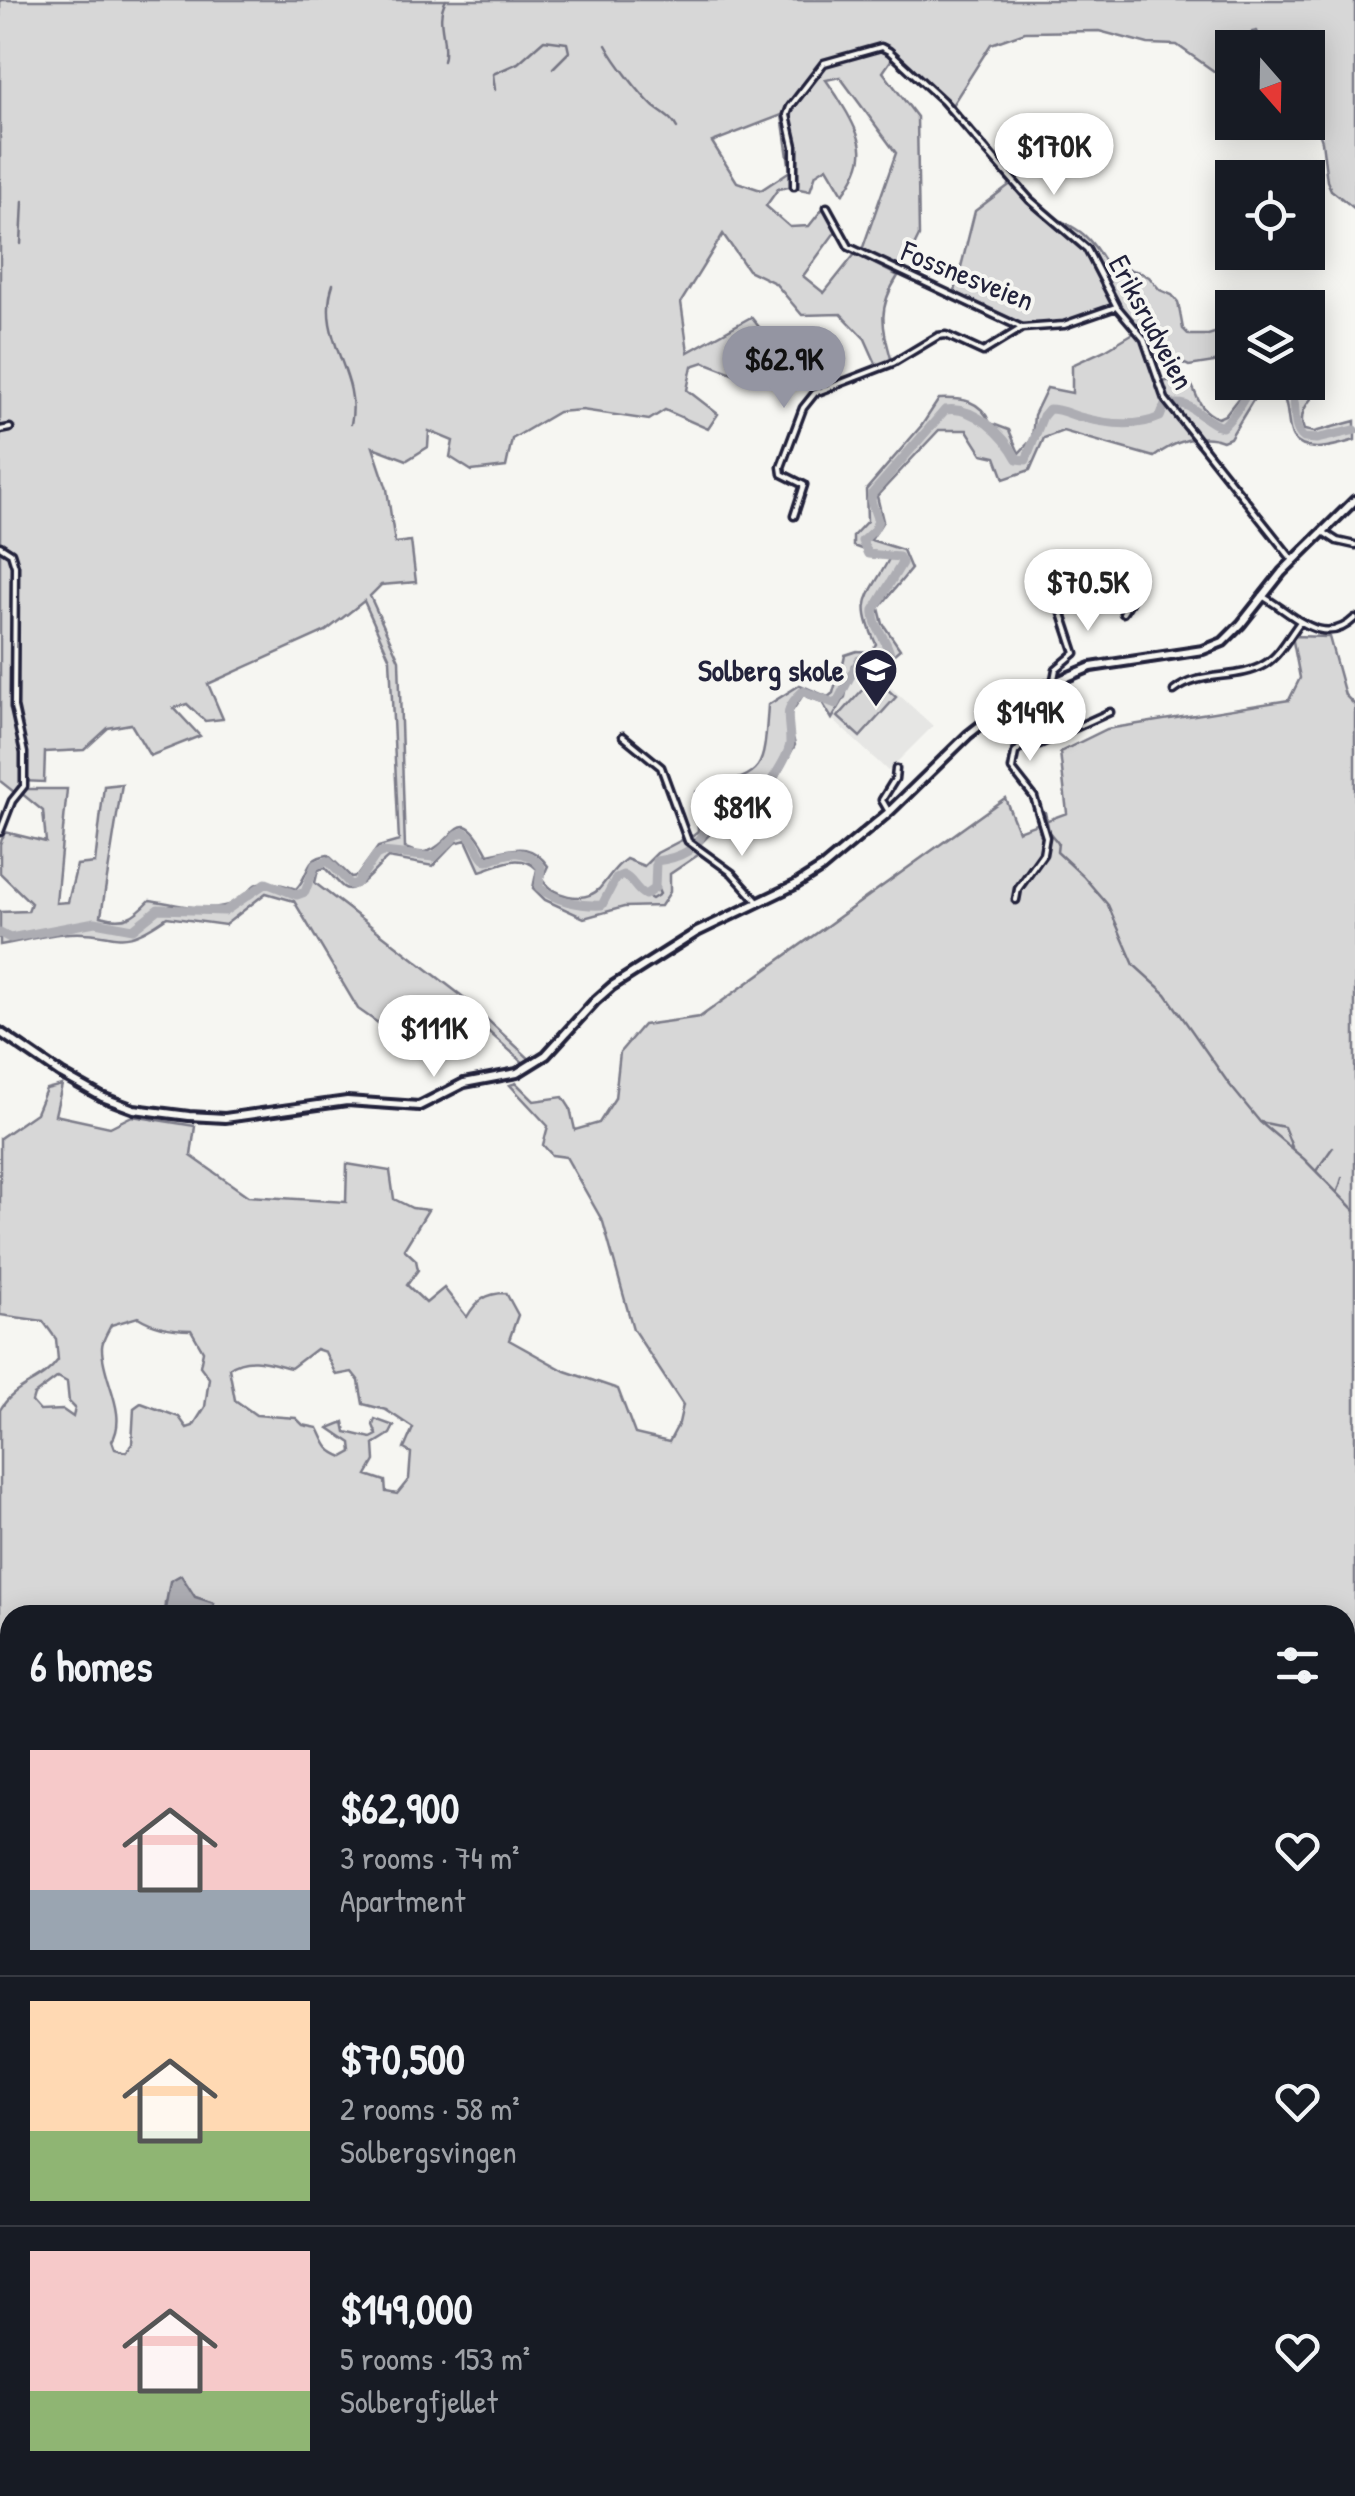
<!DOCTYPE html>
<html lang="en">
<head>
<meta charset="utf-8">
<style>
	:root { --surface:#171b24; --page:#20242c; --text:#f1f3f6; --muted:#9ea1a6; --line:#363941; --accent:#9495a2 }
	body { margin:0; font-family:"Patrick Hand",sans-serif; background:var(--page); color:var(--text); height:100vh; display:flex; flex-direction:column; font-size:38px; white-space:nowrap }
	* { box-sizing:border-box; margin:0 }
	p { font-size:32px; color:var(--muted) }
	.icon { flex:none; width:55px; height:55px; fill:none; stroke:currentColor; stroke-width:2; stroke-linecap:round; stroke-linejoin:round }
	.map { position:relative; flex:1; overflow:hidden }
	.drawer { position:absolute; left:0px; top:1605px; width:1355px; height:892px; display:flex; flex-direction:column; background:var(--surface); border-radius:30px 30px 0 0; box-shadow:0 5px 25px #0003 }
	.drawer>* { flex:none }
	.needle { width:65px; rotate:160deg }
	.buttons { position:absolute; left:1215px; top:30px; display:grid; gap:20px }
	.buttons a { display:grid; place-items:center; width:110px; height:110px; border-radius:0px; background:var(--surface); box-shadow:0 5px 25px #0003; font-size:50px }
	.price { position:absolute; translate:-50% -85px; padding:0 22px; border-radius:35px; background:#fff; color:#222; font-size:32px; line-height:65px; filter:drop-shadow(0 2px 5px #0008) }
	.price::after { content:''; position:absolute; left:50%; top:60px; width:30px; height:22px; margin-left:-15px; background:inherit; clip-path:polygon(0 0,100% 0,50% 100%) }
	.price.selected { background:var(--accent); color:#111 }
	ul { padding:0; list-style:none }
	li { display:flex; align-items:center; gap:30px; height:250px; padding:0 30px }
	li+li { border-top:2px solid var(--line) }
	li span { display:grid; place-items:center; flex:none; width:280px; height:200px; border-radius:0px; color:#555 }
	li>.icon { margin-inline-start:auto }
	span .icon { width:120px; height:120px; fill:#fffc; stroke-width:1 }
	li b { font-size:42px }
	h2 { display:flex; justify-content:space-between; align-items:center; height:120px; padding:0 30px; font-size:42px }
	.map>svg:first-child { display:block }
	.built { fill:#e6e6e4 }
	.green { fill:#d7d7d7; stroke:#7c7c89; stroke-width:2.5; fill-rule:evenodd }
	.water { fill:#adadb3; stroke:#757583; stroke-width:2.5 }
	.lines { fill:none; stroke-linecap:round; stroke-linejoin:round }
	.stream { stroke:#757583; stroke-width:2.5 }
	.river { stroke:#adadb3; stroke-width:9 }
	.street-casing { stroke:#22223b; stroke-width:11 }
	.secondary-casing { stroke:#22223b; stroke-width:14 }
	.street { stroke:#f6f6f2; stroke-width:4 }
	.secondary { stroke:#f6f6f2; stroke-width:6 }
	.labels { text-anchor:middle; dominant-baseline:central; stroke-width:8; stroke-linejoin:round; paint-order:stroke }
	.street-label { font-size:30px; fill:#22223b; stroke:#f6f6f2 }
	.poi-label { font-size:30px; font-weight:bold; fill:#22223b; stroke:#f6f6f2; text-anchor:end }
</style>
</head>
<body>
<div class="map">
<svg width="1355" height="2496" viewBox="0 0 1355 2496">
	<rect width="100%" height="100%" fill="#f6f6f2"/>
	<filter id="ink" filterUnits="userSpaceOnUse"><feTurbulence type="fractalNoise" baseFrequency=".01" numOctaves="2"/><feDisplacementMap in="SourceGraphic" scale="20" xChannelSelector="R" yChannelSelector="G"/><feConvolveMatrix kernelMatrix="1 2 1 2 8 2 1 2 1" color-interpolation-filters="sRGB"/></filter>
	<g filter="url(#ink)">
		<path class="built" d="M862 661 933 726 888 771 832 719 845 697 852 665Z
			M1166 2488H1266L1262 2496H1171Z"/>
		<path class="green" d="M0 0H1355V209L1331 190 1327 181 1322 141 1308 100V48L1262 47 1257 31 1252 32 1247 47 1232 48V66L1218 74 1177 45 1148 44 1099 31 1025 32 991 44 949 110 921 78 894 56 883 72 917 117 919 236 903 269 862 250 896 153 840 77 826 80C837 95 859 129 861 148 863 164 852 182 843 194L827 167 816 174 810 191 789 187 778 189 766 206 790 227 809 226 824 207 836 231 803 276 824 293 855 254 898 276C877 309 882 325 892 362L878 368 865 339 841 314 802 315 775 283 748 270 723 234 681 302 688 352 751 317 768 338 775 364 753 381 704 362 692 366 687 390 718 414 708 429 665 410 649 420 582 410 558 412 512 439 506 467 472 471 450 457 453 441 429 431 428 447 407 460 373 447 387 489 395 543 411 541 416 582 381 585 370 596 399 660 405 848C413 851 421 854 429 851 458 840 459 799 488 854 515 849 530 841 548 866L542 879C551 896 584 904 599 889 609 878 613 868 626 859L644 866 657 853 682 840 695 849 685 841 698 831 696 792C765 771 763 779 768 705L800 685 828 697 833 693C836 679 843 670 845 655L857 651 871 652 876 644C856 600 867 600 889 559L853 546V536L867 521 866 490 922 425 939 399C962 398 981 400 990 423L1009 430 1019 453 1032 439 1034 415 1047 388 1072 393V365L1105 350 1137 331 1117 306 1072 323 1026 326 954 295 975 211 1012 183C1020 191 1028 201 1036 207 1072 229 1083 224 1106 264L1139 272 1149 277 1160 290 1172 295 1178 302 1183 329 1189 335H1208L1224 330 1230 345 1227 360 1189 366 1164 354 1151 355 1159 383C1209 368 1182 403 1218 418L1225 415 1250 383 1286 382 1316 393C1306 404 1298 415 1304 430L1314 432 1355 421V440C1338 445 1306 456 1293 438 1283 423 1296 373 1255 397L1230 438 1223 441C1200 432 1173 442 1154 457L1063 431 1044 438 1030 470 1004 479 996 457 982 454 967 430H939L877 496 883 521 871 540 903 550 911 569 879 608 883 624 900 649 874 671 862 661 852 665 845 697 832 719 822 702 803 695 788 717 795 745C766 798 773 800 712 814L713 831 695 849 701 853 670 874V892L661 906 624 907 584 918 545 900 533 888 537 869C520 852 499 865 480 871L466 840 455 843 433 866 388 858C376 867 356 897 343 887 337 882 331 874 325 868L318 870 315 883 462 996 533 1062 527 1066 453 1000 449 1037 435 1046 397 1051 395 1035 358 1009 294 901 266 893 225 925 167 917C116 953 121 930 70 933 47 934 23 941 0 945V912L28 911 31 903 0 873V844L5 832 46 842 43 811 21 793 25 789H67L56 903 68 902 77 865 95 863 104 786 122 784 101 916C125 923 134 917 150 900 172 903 201 912 224 906 264 895 238 870 296 889 310 875 304 858 328 855L351 877 357 876 378 847 399 841 390 659 364 601 326 631 208 684 223 719 205 721 187 704 174 708 200 736 150 756 131 724 108 728 84 750 45 752 44 782 22 781 14 792 0 781ZM782 115 790 171 761 190 737 182 712 142Z
			M1292 636 1329 637 1345 695 1355 705V1928L1345 1943V1615H212L214 1603 195 1597 165 1603 164 1615H10V2072L0 2055V1410C15 1384 41 1384 58 1360L56 1339 43 1321 0 1315V1138L36 1113 46 1089 62 1085 55 1115 110 1127 132 1116 195 1126 191 1156 248 1196 346 1202 347 1164 390 1171 394 1199 412 1208 428 1210 404 1249 416 1260 418 1270 407 1285 426 1303 444 1288 467 1317C476 1301 486 1293 506 1293L518 1315 509 1340 565 1371 618 1389 635 1434 669 1442 679 1423 683 1405 633 1329 603 1222 566 1157 552 1155 543 1145 548 1126 510 1085 516 1083 534 1101 563 1097 570 1108 575 1130 599 1123 615 1098 620 1052 643 1025 700 1017 1005 798 1018 831 1067 813 1060 752 1107 729 1289 700 1300 678ZM138 1317C154 1327 172 1330 191 1330L203 1351 200 1366 209 1378 205 1407 193 1426 187 1428 179 1417 141 1403 134 1408 132 1444 126 1452 115 1449 112 1441C129 1413 101 1377 102 1347 102 1340 108 1332 111 1325ZM316 1349 325 1352 336 1375 352 1372 359 1381 363 1404 386 1410 413 1428 404 1449 411 1453 409 1479 397 1494 386 1492 385 1481 367 1475 375 1461 374 1444 390 1434 394 1426 375 1419 373 1425 377 1435 371 1438 346 1432 344 1422 329 1428 351 1443 352 1452 343 1457C324 1449 326 1443 318 1428L303 1425 296 1418 256 1415 235 1400 229 1368C248 1354 270 1363 291 1368ZM58 1377 67 1382 69 1402 75 1408 73 1417 63 1410 40 1411 32 1402 34 1395Z
			M874 677 896 697 860 737 838 717Z
			M637 2488H931L941 2496H643Z
			M947 2488H1013L1025 2494 1038 2495 1051 2489H1081L1079 2496H946Z"/>
		<path class="water" d="M181 1575 195 1597 214 1603 212 1615H164L170 1581Z"/>
		<g class="lines">
			<path class="stream" d="M606 45C615 62 640 94 654 107 663 114 672 118 677 128
				M443 61C449 39 434 21 446 0
				M495 90 493 74 518 63 544 40 567 43 569 52 553 68
				M21 244 23 201
				M333 284C315 339 362 372 351 424
				M1045 812 1049 832 1058 843 1057 852 1083 876 1108 905 1134 965 1166 994 1229 1084 1260 1122 1304 1159 1355 1211
				M645 895 652 899 660 894 655 883
				M1260 1122 1284 1127 1292 1147
				M1316 1171 1333 1147
				M1338 1191 1342 1178
				M1102 2494 1109 2496"/>
			<path class="river" d="M0 933 10 938 95 922 133 929 158 909 225 911 266 883 297 895 305 892 315 865 328 861 351 885 357 883 376 855 382 852 434 857 458 834 464 832C477 839 476 854 487 861 508 852 526 847 541 867L539 887C554 901 581 906 602 905L616 878 623 875C633 879 635 890 645 895L655 888 656 861C679 858 701 850 705 824 706 813 704 809 711 801L758 798C768 787 790 755 790 742 790 716 781 711 803 691L836 704 859 660H891C890 641 872 628 874 610L902 563 899 557 868 554 862 541 874 530 878 521 871 501 872 494 945 410C974 405 1004 435 1017 459L1026 460 1043 416 1049 409C1061 409 1069 414 1080 417 1106 424 1136 428 1160 417L1164 407C1192 395 1199 421 1222 427 1255 398 1235 376 1291 391 1299 407 1290 427 1304 438L1316 439 1355 430"/>
			<defs>
				<path id="street" d="M794 186V146L787 115 790 107 824 63 881 47 889 51 943 101 1030 200 1087 249 1117 307 1144 339 1165 399 1292 559
					M827 207 849 247 1022 328 1064 325 1116 307
					M0 430 10 428
					M794 516 804 485 782 474 781 467 803 408 815 393 893 363 938 336 946 335 983 352 1022 328
					M1323 532 1337 541 1355 545
					M0 546 11 553 15 566 14 707 24 753V786L12 801 0 832
					M1262 596C1293 613 1322 650 1355 618
					M1174 691C1200 670 1238 681 1265 664 1280 655 1290 635 1300 622
					M1110 712 1035 746 1025 742 1038 706 1052 690 1056 669 1075 653 1052 583C1079 577 1105 576 1128 591L1130 602 1123 613
					M623 736 661 767 688 841 732 873 758 902
					M889 812 882 800 895 779 896 769
					M1016 900 1018 889 1043 854 1046 837 1034 797 1012 769 1015 753 1025 742
					M0 2070C12 2094 2 2116 10 2141
					M1345 2088 1355 2078
					M1345 2179 1355 2166
					M1345 2195 1355 2209
					M9 2269 10 2270
					M1345 2301 1355 2290
					M0 2344H10
					M0 2396 10 2405
					M59 2488 63 2496
					M137 2488 141 2496
					M321 2488 326 2496
					M420 2488 426 2496
					M1204 2488 1206 2491
					M216 2496 220 2488
					M231 2496H238
					M368 2496 382 2488
					M495 2496 501 2488
					M543 2496 549 2488
					M617 2496 619 2488
					M658 2496 666 2493 674 2496
					M738 2496 744 2488"/>
				<path id="secondary" d="M0 1032 61 1074 102 1097 134 1109 189 1116 225 1118 347 1101 419 1106 464 1083 517 1073 546 1055 595 1001 612 986 697 932 795 885 822 868 889 812 968 735 1014 699 1091 667 1203 650 1223 642 1241 624 1282 572 1355 500
					M1345 2369 1355 2358
					M0 2459 10 2480
					M13 2488 17 2496
					M1269 2496 1272 2488"/>
			</defs>
			<use href="#street" class="street-casing"/>
			<use href="#secondary" class="secondary-casing"/>
			<use href="#street" class="street"/>
			<use href="#secondary" class="secondary"/>
		</g>
	</g>
	<defs>
		<symbol id="school-pin" viewBox="-11 -11 22 30"><path d="M0 17L-7.5 6A9.5 9.5 0 1 1 7.5 6Z" fill="#22223b" stroke="#f6f6f2"/><path d="M0-5L7-2L0 1L-7-2ZM-4 1L0 2.5L4 1V4Q0 6-4 4Z" fill="#fff"/></symbol>
	</defs>
	<g fill-rule="evenodd">
		<use href="#school-pin" x="851" y="645" width="50" height="68"/>
	</g>
	<g class="labels">
		<g class="street-label">
			<text transform="translate(968 275) rotate(22)">Fossnesveien</text>
			<text transform="translate(1152 322) rotate(62)">Eriksrudveien</text>
		</g>
		<g class="poi-label">
			<text x="844" y="670">Solberg skole</text>
		</g>
	</g>
</svg>
<div class="buttons">
<a><svg class="needle" viewBox="-14 -14 28 28"><path d="M0-13l5 13h-10z" fill="#e53935"/><path d="M0 13l5-13h-10z" fill="#9ea1a6"/></svg></a>
<a><svg class="icon" aria-label="locate" viewBox="0 0 24 24"><circle cx="12" cy="12" r="6"/><path d="M12 2v4M12 18v4M2 12h4M18 12h4"/></svg></a>
<a><svg class="icon" aria-label="layers" viewBox="0 0 24 24"><path d="M12 4l9 5-9 5-9-5zM3 14l9 5 9-5"/></svg></a>
</div>
<b class="price" style="left:1054px;top:198px">$170K</b>
<b class="price selected" style="left:784px;top:411px">$62.9K</b>
<b class="price" style="left:1088px;top:634px">$70.5K</b>
<b class="price" style="left:1030px;top:764px">$149K</b>
<b class="price" style="left:742px;top:859px">$81K</b>
<b class="price" style="left:434px;top:1080px">$111K</b>
<section class="drawer">
<h2>6 homes<svg class="icon" aria-label="filters" viewBox="0 0 24 24"><path d="M4 7h16M4 17h16"/><circle cx="9" cy="7" r="2"/><circle cx="15" cy="17" r="2"/></svg></h2>
<ul>
<li><span style="background:linear-gradient(#f6c9c9 70%,#9aa5b1 0)"><svg class="icon" aria-label="home" viewBox="0 0 24 24"><path d="M3 11l9-7 9 7M6 9v11h12V9"/></svg></span><div><b>$62,900</b><p>3 rooms · 74 m²</p><p>Apartment</p></div><svg class="icon" aria-label="heart" viewBox="0 0 24 24"><path d="M12 20l-8-8c-3-5 5-10 8-4 3-6 11-1 8 4z"/></svg></li>
<li><span style="background:linear-gradient(#ffd9b3 65%,#8fb573 0)"><svg class="icon" aria-label="home" viewBox="0 0 24 24"><path d="M3 11l9-7 9 7M6 9v11h12V9"/></svg></span><div><b>$70,500</b><p>2 rooms · 58 m²</p><p>Solbergsvingen</p></div><svg class="icon" aria-label="heart" viewBox="0 0 24 24"><path d="M12 20l-8-8c-3-5 5-10 8-4 3-6 11-1 8 4z"/></svg></li>
<li><span style="background:linear-gradient(#f6c9c9 70%,#8fb573 0)"><svg class="icon" aria-label="home" viewBox="0 0 24 24"><path d="M3 11l9-7 9 7M6 9v11h12V9"/></svg></span><div><b>$149,000</b><p>5 rooms · 153 m²</p><p>Solbergfjellet</p></div><svg class="icon" aria-label="heart" viewBox="0 0 24 24"><path d="M12 20l-8-8c-3-5 5-10 8-4 3-6 11-1 8 4z"/></svg></li>
</ul>
</section>
</div>
</body>
</html>
